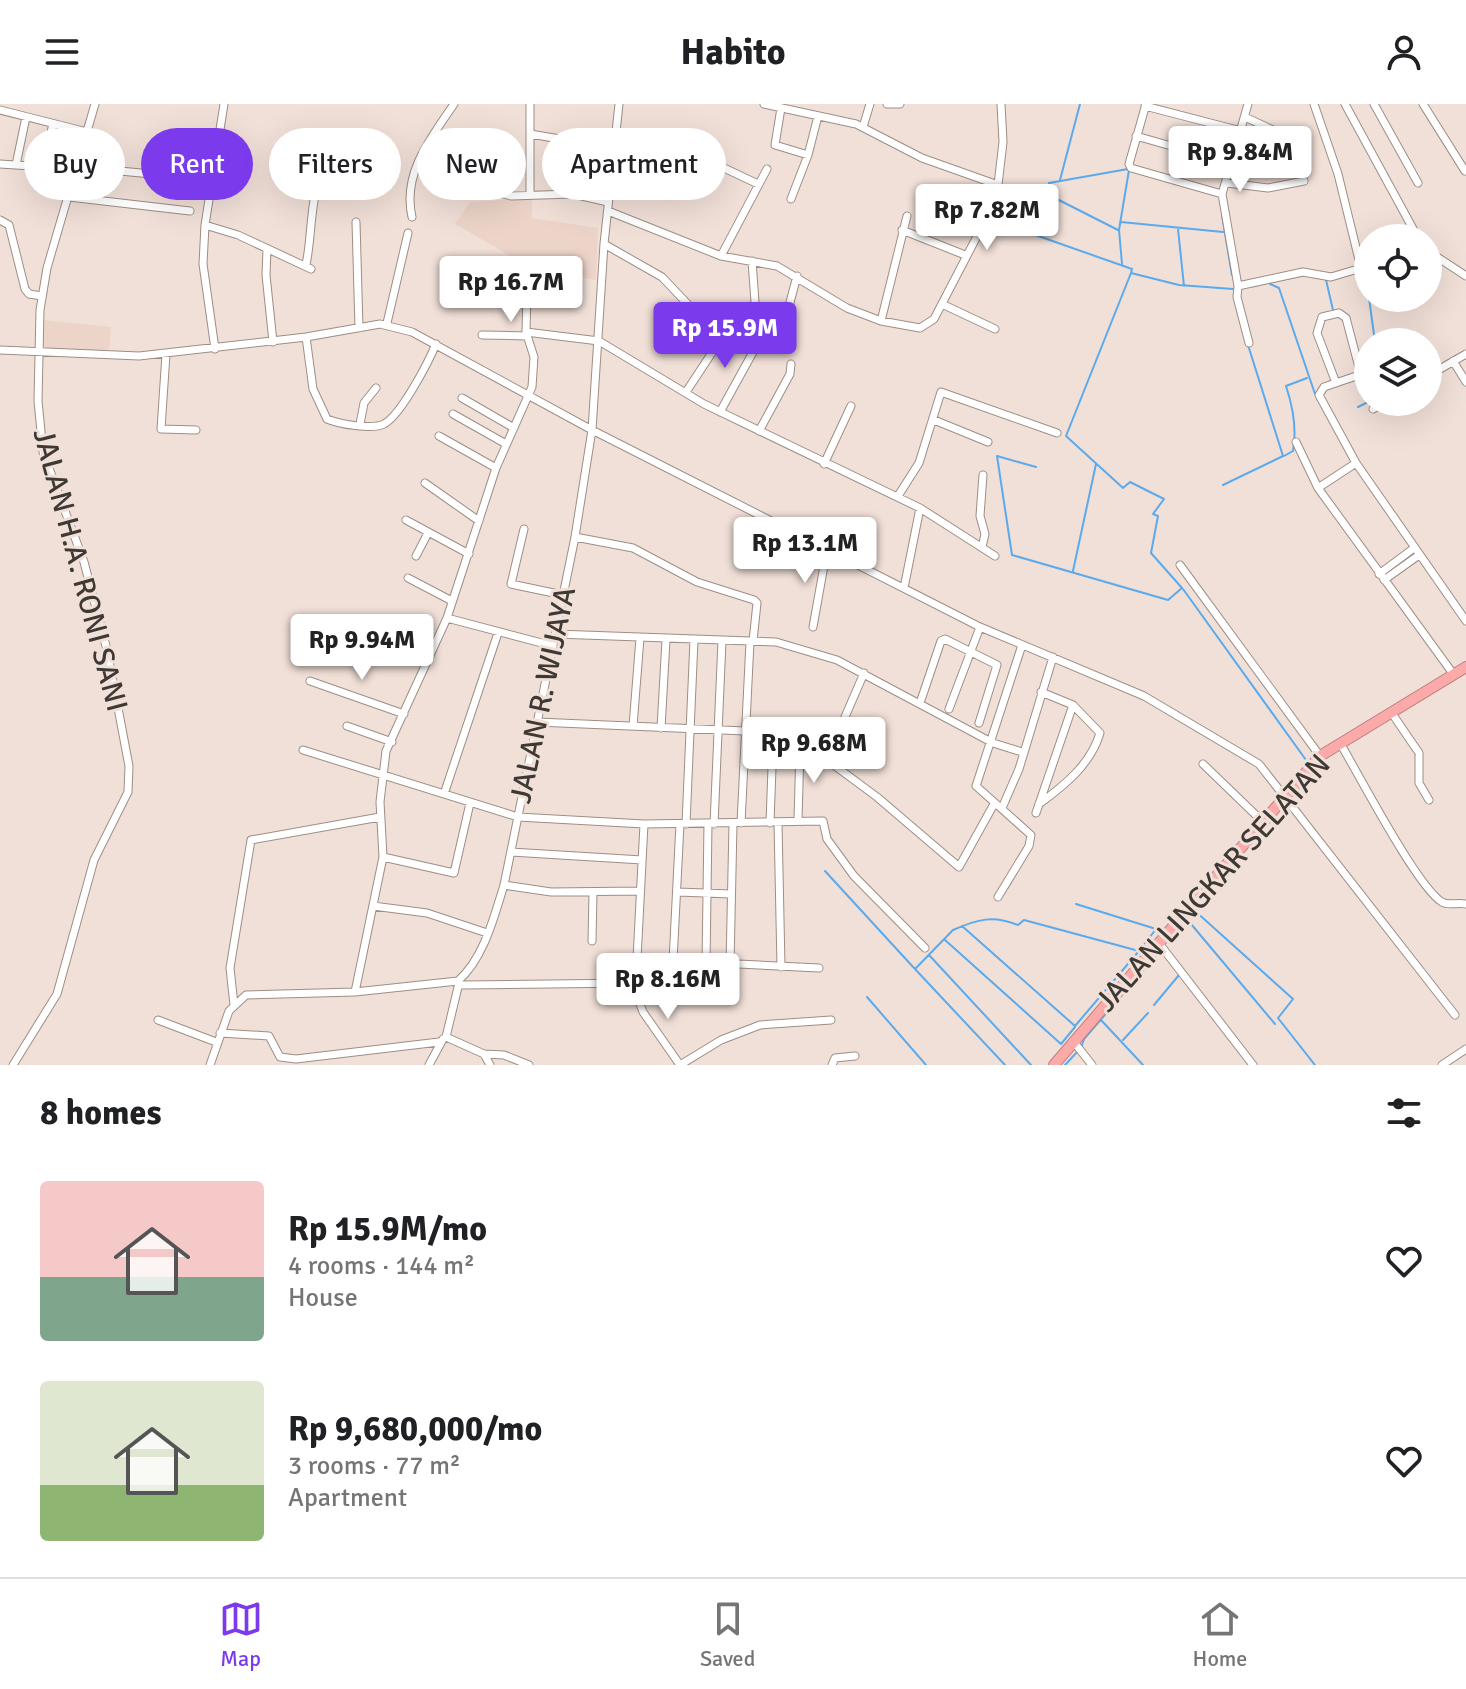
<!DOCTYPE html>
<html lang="en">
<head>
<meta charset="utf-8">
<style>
	:root { --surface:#fff; --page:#f6f6f6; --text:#202124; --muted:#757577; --line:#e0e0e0; --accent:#7c3aed }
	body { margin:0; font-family:Signika,sans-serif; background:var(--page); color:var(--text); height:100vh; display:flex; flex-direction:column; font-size:30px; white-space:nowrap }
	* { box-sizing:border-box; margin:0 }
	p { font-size:26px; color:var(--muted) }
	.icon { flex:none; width:44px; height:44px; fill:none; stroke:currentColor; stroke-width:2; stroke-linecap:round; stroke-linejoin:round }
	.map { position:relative; height:961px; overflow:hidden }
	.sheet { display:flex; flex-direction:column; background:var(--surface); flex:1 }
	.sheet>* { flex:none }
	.guide { position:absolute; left:24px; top:24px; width:800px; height:72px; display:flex; gap:16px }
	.fabs { position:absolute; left:1354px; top:120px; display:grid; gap:16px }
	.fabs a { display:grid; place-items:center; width:88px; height:88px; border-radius:50%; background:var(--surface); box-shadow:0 8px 32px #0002; font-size:40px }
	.price { position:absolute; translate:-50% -68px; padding:0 18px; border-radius:8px; background:#fff; color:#222; font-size:26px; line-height:52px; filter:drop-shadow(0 2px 4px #0008) }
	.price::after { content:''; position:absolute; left:50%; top:48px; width:24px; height:18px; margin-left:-12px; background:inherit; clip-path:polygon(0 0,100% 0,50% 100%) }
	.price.current { background:var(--accent); color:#fff }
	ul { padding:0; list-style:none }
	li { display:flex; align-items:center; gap:24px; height:200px; padding:0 40px }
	li span { display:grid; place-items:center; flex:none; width:224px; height:160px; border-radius:8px; color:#555 }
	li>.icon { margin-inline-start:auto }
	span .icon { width:96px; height:96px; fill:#fffc; stroke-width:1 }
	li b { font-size:34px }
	h2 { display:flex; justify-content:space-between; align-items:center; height:96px; padding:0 40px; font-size:34px }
	.chip { padding:0 28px; border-radius:36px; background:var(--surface); box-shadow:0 8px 32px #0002; font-size:28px; line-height:72px }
	.chip.current { background:var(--accent); color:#fff }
	header { display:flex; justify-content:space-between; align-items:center; height:104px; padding:0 40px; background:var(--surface); font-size:36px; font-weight:700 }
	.tab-bar { display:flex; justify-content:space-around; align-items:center; height:112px; border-top:2px solid var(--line); background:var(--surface); font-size:22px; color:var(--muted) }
	.tab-bar a { display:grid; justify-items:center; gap:4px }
	.tab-bar .current { color:var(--accent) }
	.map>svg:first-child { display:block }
	.built { fill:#edd4c8 }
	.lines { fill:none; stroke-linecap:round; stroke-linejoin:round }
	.stream { stroke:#5baaed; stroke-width:2 }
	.minor-casing { stroke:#9d8e86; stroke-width:9 }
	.highway-casing { stroke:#ba8280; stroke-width:12 }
	.minor { stroke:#fff; stroke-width:7 }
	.highway { stroke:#fca9a9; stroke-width:10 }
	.labels { text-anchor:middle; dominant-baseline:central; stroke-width:6; stroke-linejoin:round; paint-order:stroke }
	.street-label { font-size:30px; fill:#3f3935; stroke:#f1e0d8 }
</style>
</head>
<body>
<header><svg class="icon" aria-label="menu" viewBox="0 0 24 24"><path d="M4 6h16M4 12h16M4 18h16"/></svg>Habito<svg class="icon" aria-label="person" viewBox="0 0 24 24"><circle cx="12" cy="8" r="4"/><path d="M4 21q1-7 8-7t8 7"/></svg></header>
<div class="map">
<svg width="1466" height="961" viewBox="0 0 1466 961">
	<rect width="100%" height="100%" fill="#f1e0d8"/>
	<path class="built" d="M532 94V114L598 124 596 176 531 164 455 120 470 98Z
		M43 216 111 223 109 247 48 245 41 240Z"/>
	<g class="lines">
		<path class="stream" d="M1060 76 1080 0
			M1049 79 1128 65
			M1045 89 1118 126
			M1222 111 1232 171
			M990 115 1132 165 1131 169 1179 181 1233 185
			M1121 118 1223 128
			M1178 125 1184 182
			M1122 160 1119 126 1129 66
			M1326 176 1333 206
			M1270 180 1279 184 1315 290
			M1249 183 1305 171
			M1369 194 1375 238
			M1391 194H1408
			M1428 268 1457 251
			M1358 303 1368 298
			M1284 352 1293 347C1297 325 1293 303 1286 282L1307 274
			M1036 363 997 352 1012 451 1168 496 1182 484 1151 449 1158 412 1153 410 1164 395 1130 378 1123 384 1066 332 1131 169
			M1223 381 1283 352 1248 241
			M1073 467 1096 360
			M1183 485 1306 656
			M825 767 914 864
			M1076 800 1156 825 1140 846
			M1194 806 1293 895 1278 914 1315 961
			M1186 814 1275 920
			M962 822 1075 922 1139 847 1024 816 1018 821C993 811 978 815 953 826L915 865 1005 961
			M945 836 1061 940 1075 923
			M929 851 1031 961
			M1130 882 1160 846
			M867 893 926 961
			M1154 901 1179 871
			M1101 916 1143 961
			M1123 936 1148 909
			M1081 944 1084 935 1123 890
			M1065 961 1078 947"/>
		<defs>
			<path id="minor" d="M530 0V90
				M764 0 856 20 922 54 998 81
				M887 0H900
				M1146 0 1129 60 1131 64 1222 90
				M1314 0 1338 70 1361 164
				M1345 0 1418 134
				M1374 0 1418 79
				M1423 0 1465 67
				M1145 2 1241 27
				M781 4 775 41 808 51
				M0 6 87 28
				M1245 13 1277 28 1287 42
				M863 23 870 0
				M530 30 614 44
				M1136 32 1231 59
				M683 49 707 56 758 80
				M0 60 77 65
				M16 61 26 13
				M42 63 53 20
				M78 63 162 71
				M486 77 491 87 511 92 573 90 608 98
				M1227 79 1268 84 1304 77
				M69 93 190 107
				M791 95 808 51 818 12
				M608 107 721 152 777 162 847 204 881 217 920 224 934 215 986 115 998 81 1003 38 1001 0
				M412 113C402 69 431 34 454 0
				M0 116 9 121 25 185 29 190 42 192
				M356 118 359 224
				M205 121 238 131 311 165
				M902 126 965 151
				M604 140 662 173 697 210
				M267 145 266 171 273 238
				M1428 147 1466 172
				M721 152 767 65
				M306 160C311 142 311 89 319 82L333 84
				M1238 182 1222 90 1248 0
				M942 200 995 225
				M881 217 907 112
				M387 219 408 129
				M526 228 599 237 704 300 920 404 995 452
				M482 231 527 232
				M306 233 313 285 327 315C339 320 372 326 384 320 401 311 428 259 436 240
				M758 239 781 232 797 172
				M1249 239 1237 193 1238 182 1303 168 1331 173 1368 162
				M215 245 203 160 205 121 224 0
				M0 246 139 252 306 233 380 220 412 228 592 326 980 523 1144 592 1259 660 1455 911
				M166 250 161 325 196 326
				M1453 257 1466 278
				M1368 268 1324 283 1319 291 1356 359 1466 517
				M1428 272 1466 250
				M1336 279 1317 229 1322 213 1339 209 1346 214 1361 271
				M686 288 721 235
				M462 294 514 324
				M1373 305 1385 298
				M720 308 758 239 752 157
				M453 310 506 340
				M934 316 988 338
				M360 320 364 299 376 284
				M759 327 790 270 791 260
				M439 332 496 364
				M1296 338 1318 384 1454 571
				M824 360 851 302
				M425 379 479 417
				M1318 384 1356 359
				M898 392 919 359 941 288 1057 329
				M406 416 469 450
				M524 425 511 480 563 491
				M575 433 633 444 697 478 754 496 757 499 753 537
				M982 443 985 430 980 412 983 371
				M416 452 428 429
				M1180 461 1320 652
				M1379 470 1414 444
				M408 474 452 497
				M1384 476 1419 451
				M904 484 920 404
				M447 514 553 542
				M352 515 430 552
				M813 523 827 445
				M556 530 776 538 837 556 993 639 1022 648
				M310 577 404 610
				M921 596 941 537 945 535 997 561 979 619
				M949 605 980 523
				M1391 608 1419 649V679L1429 696
				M845 613 864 569
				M537 618 745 627 819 650 877 693 959 763 994 700
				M347 622 392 638
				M633 622 640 534
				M661 624 666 536
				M1340 639C1358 669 1417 783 1442 798 1448 802 1458 798 1466 800
				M303 646 518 713 644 720 823 717 827 735 854 772 925 844
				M1203 660 1262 717
				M444 690 498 529
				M1039 700C1065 681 1091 660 1100 629L1073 601 1041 588
				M1002 704 1019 665 1053 553
				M1036 709 1073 601
				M798 716 800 645
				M741 719 750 538
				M770 719 773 636
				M778 719 781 863
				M644 720 637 855 632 879 643 908 680 961
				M686 720 694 536
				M714 720 722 537
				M511 748 642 756
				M383 753 454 769 470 699
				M504 781 551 788 640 787
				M678 788 731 790
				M998 793 1029 742 1031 731 976 682 1022 541
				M373 802 427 809 487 829
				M592 837 593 789
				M1158 838 1253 961
				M637 855 819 864
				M673 857 680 720
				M706 860 708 719
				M730 861 733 720
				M459 879 446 933 484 950 490 961
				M460 881 632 879
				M355 888 383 753 380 698 386 647 447 514 496 364 532 283 534 253 526 228 527 186 478 166
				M234 901 230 864 251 736 380 713
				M158 916 216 938
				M220 929 269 932 280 953 296 955 439 938
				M1073 937 1092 961
				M484 950 504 951 529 961
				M13 961 57 890 94 756 128 688 129 662 107 546 84 458 43 348 38 297 40 206 47 164 95 0
				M210 961 229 907 246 891 355 888 458 877C484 854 494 813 504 781L575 433 592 326 604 140 619 0
				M429 961 443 935
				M680 961 721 936 760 921 831 916
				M832 961 835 954 855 952
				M1442 961 1466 945"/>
			<path id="highway" d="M1054 961 1320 652 1466 563"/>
		</defs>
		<use href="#minor" class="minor-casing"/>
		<use href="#highway" class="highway-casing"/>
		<use href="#minor" class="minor"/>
		<use href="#highway" class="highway"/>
	</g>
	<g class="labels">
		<g class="street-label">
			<text transform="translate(80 466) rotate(75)">JALAN H.A. RONI SANI</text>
			<text transform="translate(543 591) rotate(-78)">JALAN R. WIJAYA</text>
			<text transform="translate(1213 779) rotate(-48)">JALAN LINGKAR SELATAN</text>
		</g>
	</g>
</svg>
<div class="fabs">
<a><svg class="icon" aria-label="locate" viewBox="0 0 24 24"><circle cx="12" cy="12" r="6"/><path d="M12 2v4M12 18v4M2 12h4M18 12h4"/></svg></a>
<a><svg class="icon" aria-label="layers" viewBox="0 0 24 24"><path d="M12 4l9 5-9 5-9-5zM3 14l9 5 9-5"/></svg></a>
</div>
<b class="price" style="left:1240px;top:90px">Rp 9.84M</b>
<b class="price" style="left:987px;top:148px">Rp 7.82M</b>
<b class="price" style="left:511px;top:220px">Rp 16.7M</b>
<b class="price current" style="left:725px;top:266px">Rp 15.9M</b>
<b class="price" style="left:805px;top:481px">Rp 13.1M</b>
<b class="price" style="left:362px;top:578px">Rp 9.94M</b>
<b class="price" style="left:814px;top:681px">Rp 9.68M</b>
<b class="price" style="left:668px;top:917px">Rp 8.16M</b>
<div class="guide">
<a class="chip">Buy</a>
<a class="chip current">Rent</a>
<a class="chip">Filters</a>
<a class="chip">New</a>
<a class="chip">Apartment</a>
</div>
</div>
<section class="sheet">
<h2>8 homes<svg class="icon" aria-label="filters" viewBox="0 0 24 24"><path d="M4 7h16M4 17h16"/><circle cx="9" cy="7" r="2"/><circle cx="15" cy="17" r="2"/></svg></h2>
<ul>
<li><span style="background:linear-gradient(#f6c9c9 60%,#7fa58c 0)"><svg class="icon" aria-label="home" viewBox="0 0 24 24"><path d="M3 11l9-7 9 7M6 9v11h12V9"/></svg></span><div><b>Rp 15.9M/mo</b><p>4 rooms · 144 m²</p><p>House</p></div><svg class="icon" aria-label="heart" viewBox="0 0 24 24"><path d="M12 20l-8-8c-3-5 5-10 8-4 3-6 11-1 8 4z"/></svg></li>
<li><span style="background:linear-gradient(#dfe7d0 65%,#8fb573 0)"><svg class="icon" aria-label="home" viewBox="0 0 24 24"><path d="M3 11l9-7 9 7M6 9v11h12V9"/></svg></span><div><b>Rp 9,680,000/mo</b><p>3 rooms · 77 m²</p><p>Apartment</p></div><svg class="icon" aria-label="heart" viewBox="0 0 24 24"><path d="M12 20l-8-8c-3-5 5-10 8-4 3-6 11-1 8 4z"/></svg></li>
</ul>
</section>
<nav class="tab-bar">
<a class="current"><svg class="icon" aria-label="map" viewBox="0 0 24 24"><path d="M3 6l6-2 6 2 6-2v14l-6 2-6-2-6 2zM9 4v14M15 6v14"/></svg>Map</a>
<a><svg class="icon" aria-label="saved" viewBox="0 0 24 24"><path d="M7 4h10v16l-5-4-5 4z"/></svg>Saved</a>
<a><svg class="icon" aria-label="home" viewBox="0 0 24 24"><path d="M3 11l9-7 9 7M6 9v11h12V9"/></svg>Home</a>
</nav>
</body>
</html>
